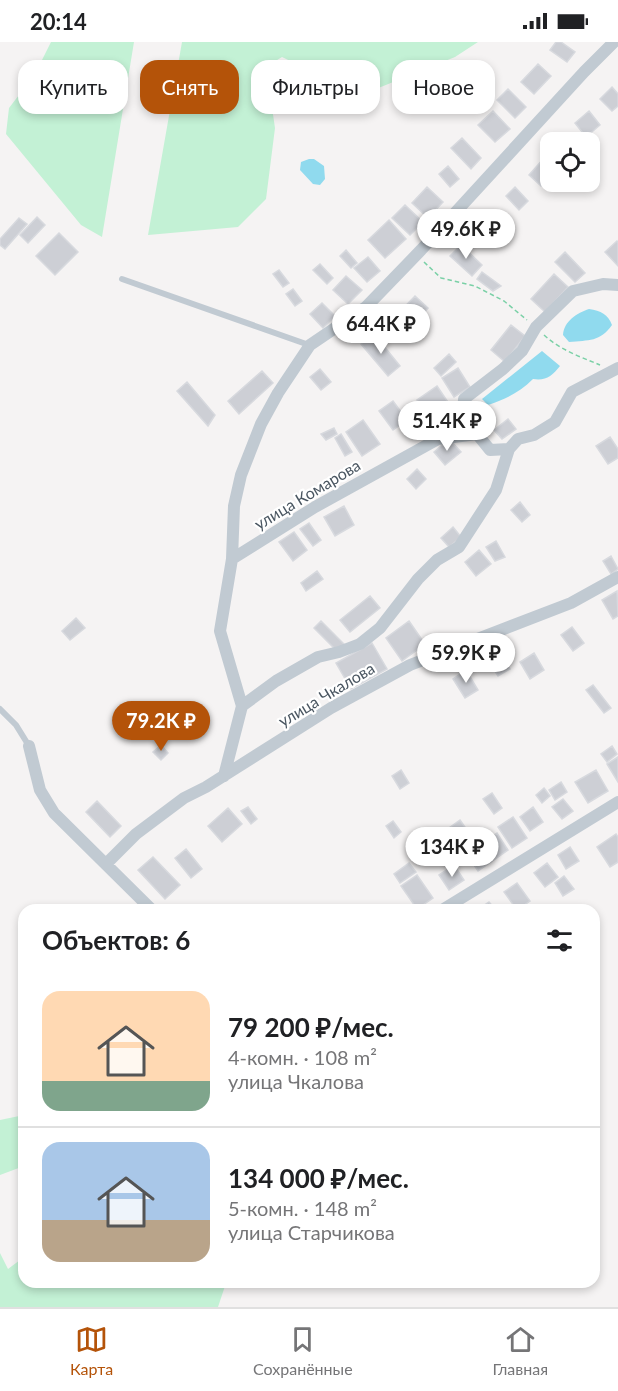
<!DOCTYPE html>
<html lang="ru">
<head>
<meta charset="utf-8">
<style>
	:root { --surface:#fff; --page:#f6f6f6; --text:#202124; --muted:#757577; --line:#e0e0e0; --accent:#b45309 }
	body { margin:0; font-family:Lato,sans-serif; background:var(--page); color:var(--text); height:100vh; display:flex; flex-direction:column; font-size:22px; white-space:nowrap }
	* { box-sizing:border-box; margin:0 }
	p { font-size:20px; color:var(--muted) }
	.icon { flex:none; width:33px; height:33px; fill:none; stroke:currentColor; stroke-width:2; stroke-linecap:round; stroke-linejoin:round }
	.map { position:relative; flex:1; overflow:hidden }
	.details { position:absolute; left:18px; top:862px; width:582px; height:384px; display:flex; flex-direction:column; background:var(--surface); border-radius:18px; box-shadow:0 3px 9px #0003 }
	.details>* { flex:none }
	.guide { position:absolute; left:18px; top:18px; width:582px; height:54px; display:flex; gap:12px }
	.buttons { position:absolute; left:540px; top:90px; display:grid; gap:12px }
	.buttons a { display:grid; place-items:center; width:60px; height:60px; border-radius:12px; background:var(--surface); box-shadow:0 3px 9px #0003; font-size:30px }
	.price { position:absolute; translate:-50% -51px; padding:0 14px; border-radius:21px; background:#fff; color:#222; font-size:20px; line-height:39px; filter:drop-shadow(0 2px 3px #0008) }
	.price::after { content:''; position:absolute; left:50%; top:36px; width:18px; height:14px; margin-left:-9px; background:inherit; clip-path:polygon(0 0,100% 0,50% 100%) }
	.price.current { background:var(--accent); color:#fff }
	ul { padding:0; list-style:none }
	li { display:flex; align-items:center; gap:18px; height:150px; padding:0 24px }
	li+li { border-top:2px solid var(--line) }
	li span { display:grid; place-items:center; flex:none; width:168px; height:120px; border-radius:18px; color:#555 }
	li>.icon { margin-inline-start:auto }
	span .icon { width:72px; height:72px; fill:#fffc; stroke-width:1 }
	li b { font-size:26px }
	h2 { display:flex; justify-content:space-between; align-items:center; height:72px; padding:0 24px; font-size:26px }
	.tag { padding:0 21px; border-radius:18px; background:var(--surface); box-shadow:0 3px 9px #0003; font-size:21px; line-height:54px }
	.tag.current { background:var(--accent); color:#fff }
	.status { display:flex; justify-content:space-between; align-items:center; height:42px; padding:0 30px; background:var(--surface); direction:ltr }
	.status svg { height:16px; fill:currentColor }
	.menu { display:flex; justify-content:space-around; align-items:center; height:84px; border-top:2px solid var(--line); background:var(--surface); font-size:16px; color:var(--muted) }
	.menu a { display:grid; justify-items:center; gap:3px }
	.menu .current { color:var(--accent) }
	.map>svg:first-child { display:block }
	.green { fill:#c3f1d5 }
	.water { fill:#90daee }
	.building { fill:#cdcfd5; stroke:#d7d9de; stroke-width:1.5 }
	.lines { fill:none; stroke-linecap:round; stroke-linejoin:round }
	.path { stroke:#7ad0a6; stroke-width:1.5; stroke-dasharray:4.5 3; stroke-linecap:butt }
	.service { stroke:#c1cad2; stroke-width:6 }
	.minor { stroke:#c1cad2; stroke-width:12 }
	.labels { text-anchor:middle; dominant-baseline:central; stroke-width:4.5; stroke-linejoin:round; paint-order:stroke }
	.street-label { font-size:16px; fill:#4a5661; stroke:#fff }
</style>
</head>
<body>
<div class="status"><b>20:14</b><svg viewBox="0 0 49 12"><path d="M0 12V9h3v3zM5 12V6h3v6zM10 12V3h3v9zM15 12V0h3v12zM26 1h20v11H26zM47 4h2v5h-2z"/></svg></div>
<div class="map">
<svg width="618" height="1265" viewBox="0 0 618 1265">
	<rect width="100%" height="100%" fill="#f5f3f3"/>
	<path class="green" d="M51 0H134L102 195 81 183 6 92 9 66 35 32Z
		M182 0H478L455 15 371 49 346 46 282 15 266 25 275 86 266 157 238 185 148 193Z
		M24 1073V1124L0 1133V1078Z
		M0 1211 8 1227 24 1215V1240L226 1241 218 1265H0Z"/>
	<path class="water" d="M309 117H314L324 124 325 137 320 143 313 142 300 128 301 120Z
		M589 267C601 269 608 272 612 283 600 300 589 298 569 300L563 293C564 279 577 271 589 267Z
		M542 309 560 324C552 334 546 339 533 337 520 350 506 357 488 363L482 357Z"/>
	<path class="building" d="M556 0H561L575 10 567 20 550 8Z
		M538 22 551 34 534 52 521 40Z
		M612 45 618 52V64L612 69 600 57Z
		M508 47 526 65 515 76 497 58Z
		M493 69 510 87 495 100 478 83Z
		M589 69 600 83 586 95 575 81Z
		M462 96 481 116 471 127 451 106Z
		M544 116 550 122V133L541 144 529 133Z
		M448 124 459 137 450 145 439 132Z
		M427 145 443 160 428 176 412 161Z
		M515 145 528 159 519 168 506 154Z
		M405 163 423 180 410 193 392 176Z
		M37 175 45 183 28 201 20 193Z
		M19 176 27 182 5 207 0 203V197Z
		M389 178 406 197 385 216 368 198Z
		M485 178 499 192 490 201 476 187Z
		M59 191 78 210 55 233 36 214Z
		M617 199 618 201V224L605 210Z
		M461 203 482 223 472 234 450 214Z
		M346 208 357 221 351 226 340 214Z
		M565 210 585 231 575 240 555 220Z
		M368 215 380 229 367 240 354 226Z
		M320 222 333 236 327 242 313 228Z
		M279 228 289 241 283 245 273 232Z
		M482 230 501 244 493 249 477 237Z
		M554 232 568 245 545 270 531 257Z
		M346 234 362 248 348 262 333 248Z
		M293 247 302 259 295 264 286 252Z
		M415 254 428 266 399 298 385 285Z
		M322 261 335 274 323 286 310 272Z
		M511 283 525 294 505 320 491 308Z
		M374 292 400 324 388 334 361 302Z
		M449 312 456 320 441 334 434 326Z
		M458 326 470 345 454 355 442 336Z
		M320 327 331 340 321 348 310 335Z
		M262 329 273 341 239 372 228 359Z
		M187 340 215 373 208 384 177 349Z
		M437 344 452 366 432 380 417 358Z
		M393 359 407 378 393 388 379 369Z
		M508 377 516 387 502 397 494 388Z
		M363 378 380 402 362 414 346 390Z
		M334 386 337 392 326 398 321 392Z
		M341 392 352 410 345 414 335 396Z
		M610 395 618 407V416L608 422 596 404Z
		M449 397 461 410 445 423 434 410Z
		M417 427 426 437 416 447 407 437Z
		M520 460 530 473 522 480 511 468Z
		M344 464 354 483 335 494 324 475Z
		M309 481 321 498 313 504 300 487Z
		M453 485 461 495 449 505 441 496Z
		M294 490 307 508 293 519 279 500Z
		M496 499 505 515 495 519 486 505Z
		M479 508 491 522 476 534 465 520Z
		M611 514 618 527 611 532 603 519Z
		M317 529 323 537 306 549 301 541Z
		M617 549 618 574 613 577 602 558Z
		M370 554 380 566 350 590 340 578Z
		M76 576 85 586 70 598 62 589Z
		M321 579 345 603 336 608 314 586Z
		M409 579 425 602 402 619 386 596Z
		M572 585 584 601 573 609 561 593Z
		M372 601 387 627 351 647 336 621Z
		M500 610 510 627 498 634 488 618Z
		M534 611 544 628 530 637 520 620Z
		M466 628 478 648 465 656 453 637Z
		M593 643 611 666 604 671 586 648Z
		M161 703 168 711 161 718 153 710Z
		M612 704 617 712 607 720 601 712Z
		M618 715V740L607 722Z
		M401 728 409 741 400 747 392 734Z
		M596 728 608 749 588 761 575 740Z
		M561 740 567 750 555 758 549 748Z
		M544 746 550 754 542 761 536 753Z
		M492 751 502 766 494 772 483 757Z
		M563 757 573 769 562 777 552 765Z
		M97 759 121 784 110 795 86 770Z
		M248 765 257 777 251 782 241 769Z
		M533 765 543 780 530 789 520 775Z
		M228 766 242 782 222 800 208 784Z
		M513 775 527 796 512 806 498 785Z
		M460 778 478 804 497 791 508 808 478 829 449 786Z
		M393 779 401 790 394 796 386 784Z
		M616 792 618 795V820L610 825 597 805Z
		M570 805 579 819 566 827 558 813Z
		M186 807 202 827 191 836 175 816Z
		M153 815 180 843 165 857 138 828Z
		M409 821 416 830 400 841 394 832Z
		M547 821 558 835 545 845 534 831Z
		M454 823 464 838 449 848 439 833Z
		M417 833 433 856 417 867 401 844Z
		M564 834 574 847 563 854 555 841Z
		M517 841 530 859 517 868 504 850Z
		M489 860 496 868H477Z"/>
	<g class="lines">
		<path class="path" d="M424 220 441 236 475 244 504 259 527 278
			M544 293C560 308 581 315 600 323"/>
		<path class="service" d="M122 237 309 303
			M0 667 16 683 29 704"/>
		<path class="minor" d="M477 392 490 408 509 407
			M232 517 315 465 438 397 477 392 463 374 464 357 503 327 522 309 536 285 573 249 603 242 618 243
			M242 664 276 639 318 615 339 610 360 602 380 586 418 537 437 518 459 505 496 448 509 407 518 397 534 393 555 380 572 350 618 326
			M29 704 40 748 54 771 152 868
			M224 734 242 664 220 589 232 517 234 464 241 433 261 382 278 351 310 303 366 265 421 208 584 30 614 0
			M106 822 136 792 184 756 206 745 331 666 410 623 571 561 618 535
			M442 868 618 760"/>
	</g>
	<g class="labels">
		<g class="street-label">
			<text transform="translate(307 452) rotate(-31)">улица Комарова</text>
			<text transform="translate(326 652) rotate(-31)">улица Чкалова</text>
		</g>
	</g>
</svg>
<div class="buttons">
<a><svg class="icon" aria-label="locate" viewBox="0 0 24 24"><circle cx="12" cy="12" r="6"/><path d="M12 2v4M12 18v4M2 12h4M18 12h4"/></svg></a>
</div>
<b class="price" style="left:466px;top:218px">49.6K ₽</b>
<b class="price" style="left:381px;top:313px">64.4K ₽</b>
<b class="price" style="left:447px;top:410px">51.4K ₽</b>
<b class="price" style="left:466px;top:642px">59.9K ₽</b>
<b class="price current" style="left:161px;top:710px">79.2K ₽</b>
<b class="price" style="left:452px;top:836px">134K ₽</b>
<div class="guide">
<a class="tag">Купить</a>
<a class="tag current">Снять</a>
<a class="tag">Фильтры</a>
<a class="tag">Новое</a>
</div>
<section class="details">
<h2>Объектов: 6<svg class="icon" aria-label="filters" viewBox="0 0 24 24"><path d="M4 7h16M4 17h16"/><circle cx="9" cy="7" r="2"/><circle cx="15" cy="17" r="2"/></svg></h2>
<ul>
<li><span style="background:linear-gradient(#ffd9b3 75%,#7fa58c 0)"><svg class="icon" aria-label="home" viewBox="0 0 24 24"><path d="M3 11l9-7 9 7M6 9v11h12V9"/></svg></span><div><b>79 200 ₽/мес.</b><p>4-комн. · 108 m²</p><p>улица Чкалова</p></div></li>
<li><span style="background:linear-gradient(#a9c7e8 65%,#b9a48a 0)"><svg class="icon" aria-label="home" viewBox="0 0 24 24"><path d="M3 11l9-7 9 7M6 9v11h12V9"/></svg></span><div><b>134 000 ₽/мес.</b><p>5-комн. · 148 m²</p><p>улица Старчикова</p></div></li>
</ul>
</section>
</div>
<nav class="menu">
<a class="current"><svg class="icon" aria-label="map" viewBox="0 0 24 24"><path d="M3 6l6-2 6 2 6-2v14l-6 2-6-2-6 2zM9 4v14M15 6v14"/></svg>Карта</a>
<a><svg class="icon" aria-label="saved" viewBox="0 0 24 24"><path d="M7 4h10v16l-5-4-5 4z"/></svg>Сохранённые</a>
<a><svg class="icon" aria-label="home" viewBox="0 0 24 24"><path d="M3 11l9-7 9 7M6 9v11h12V9"/></svg>Главная</a>
</nav>
</body>
</html>
